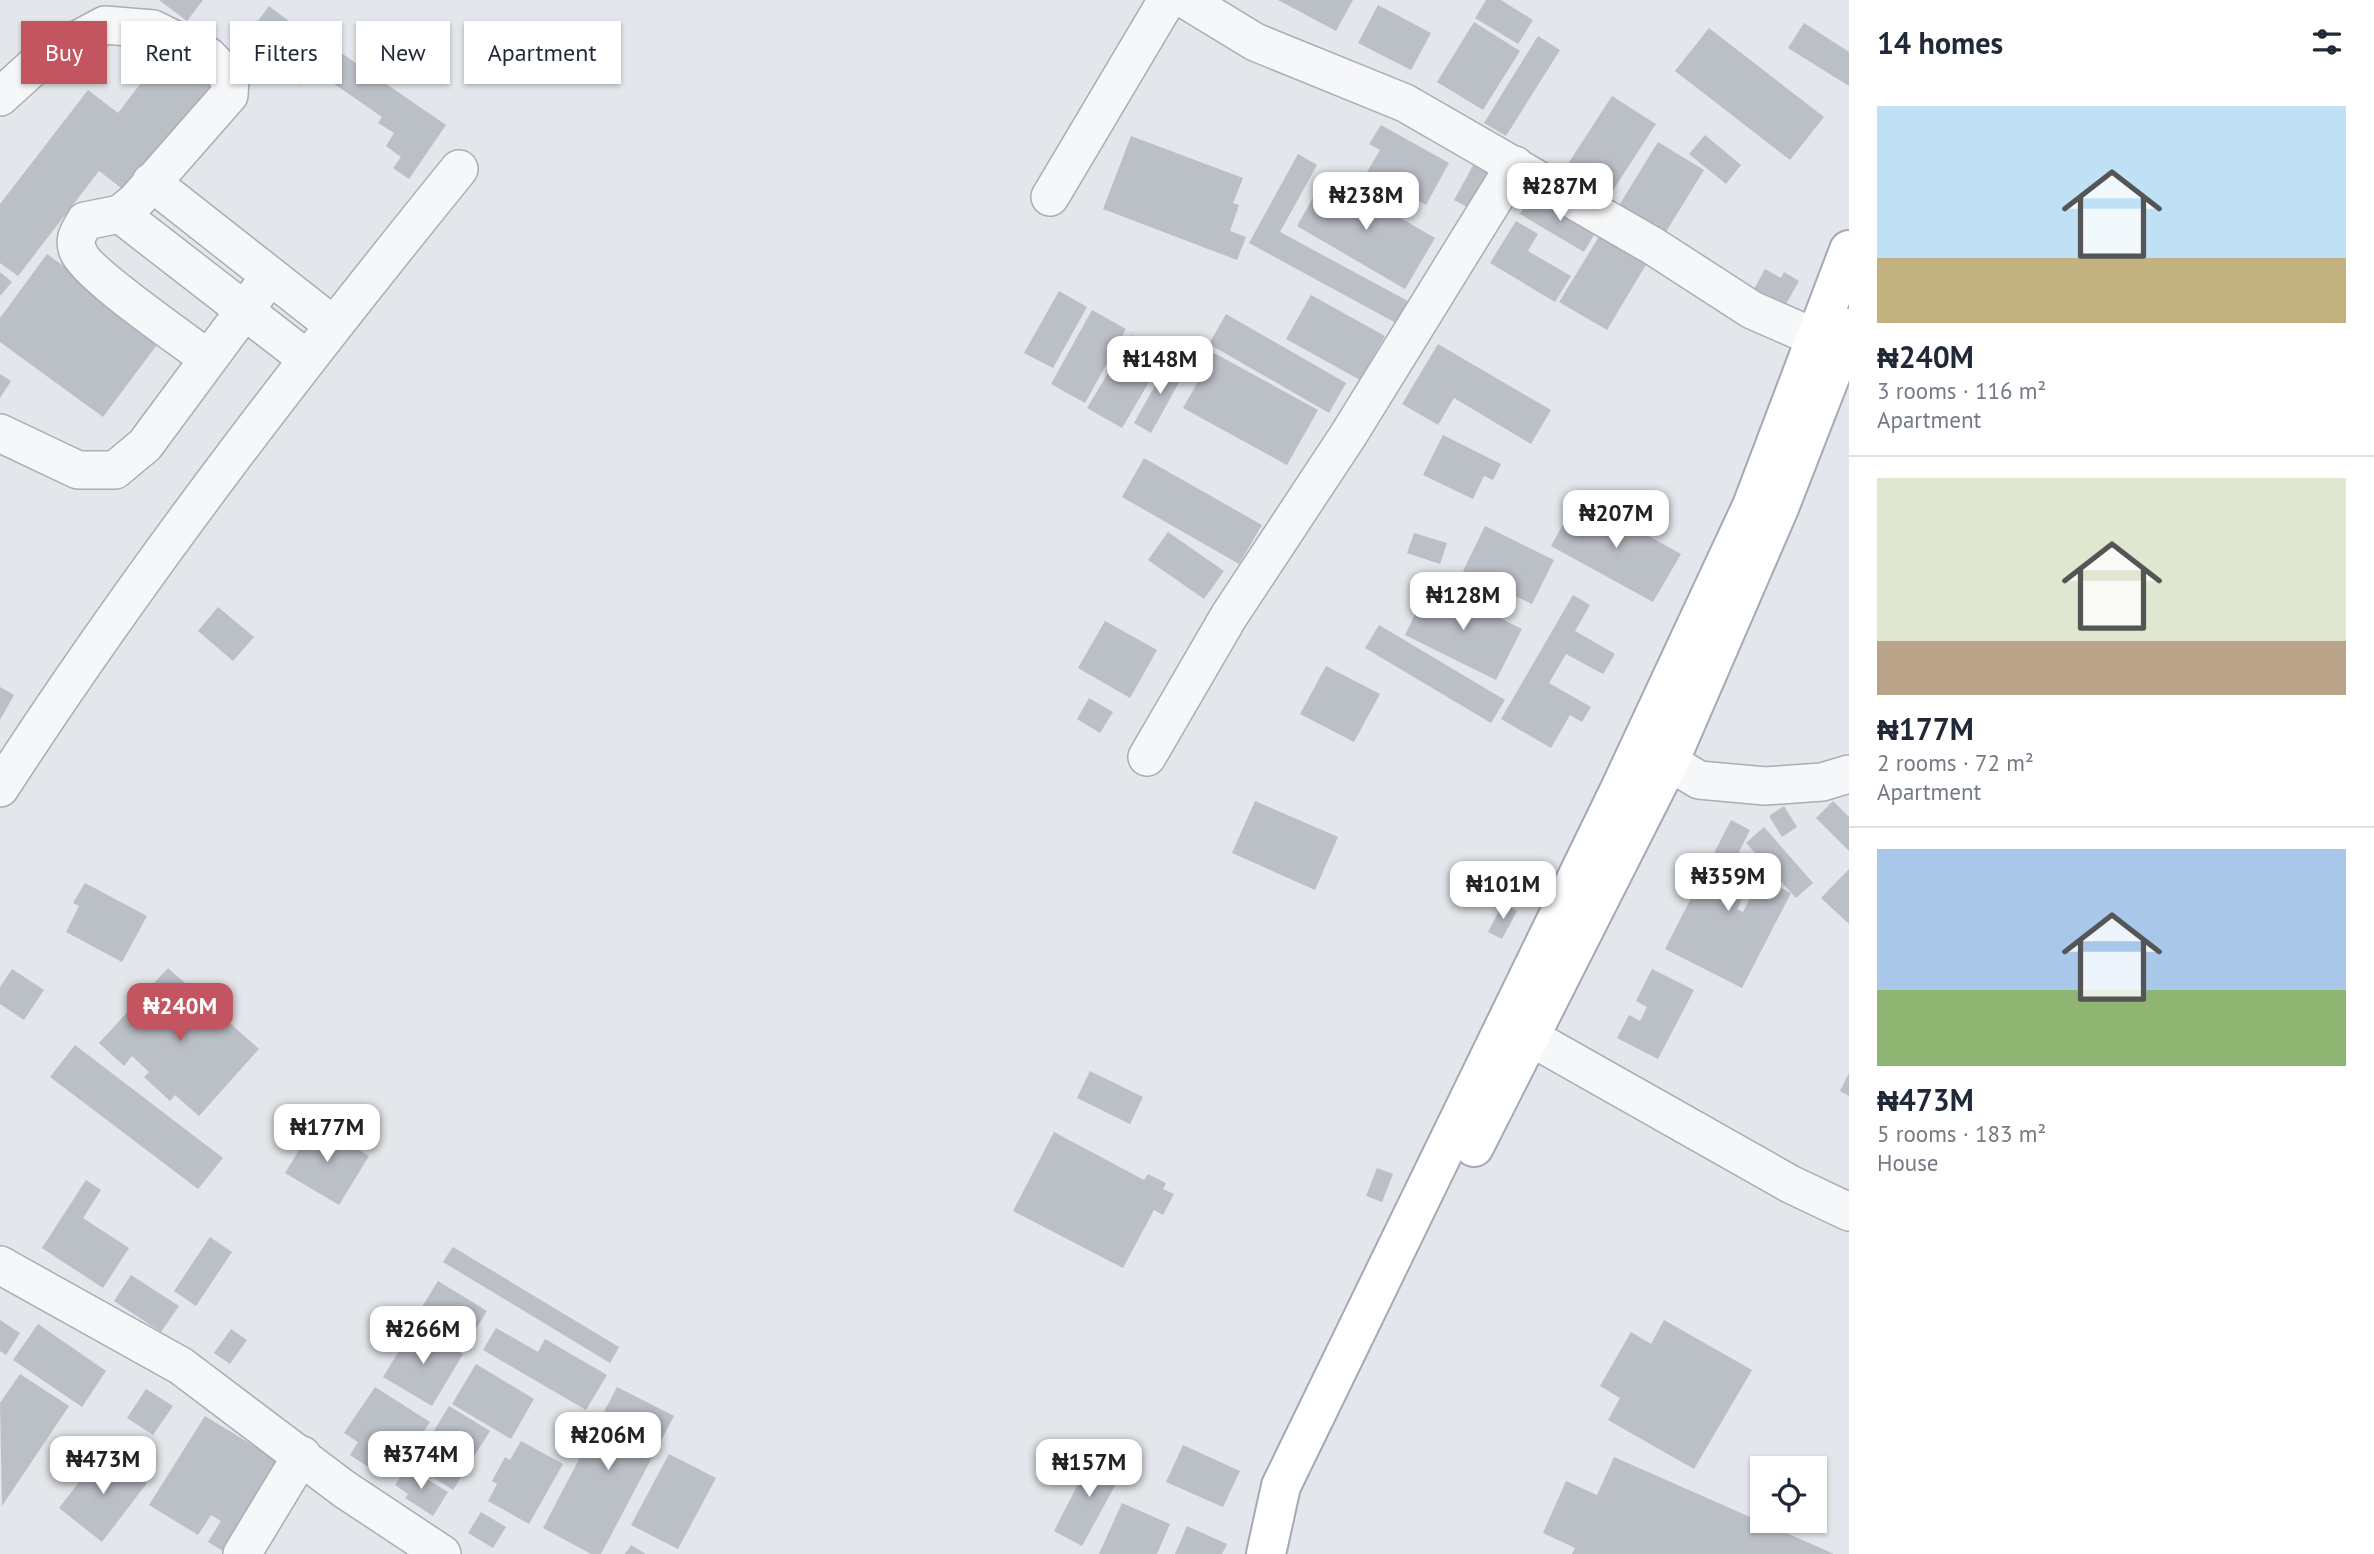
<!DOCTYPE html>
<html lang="en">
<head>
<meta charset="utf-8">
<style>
	:root { --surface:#fff; --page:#f2f2f3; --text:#1f2937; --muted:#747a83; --line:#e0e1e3; --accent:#c25560 }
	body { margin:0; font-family:"PT Sans",sans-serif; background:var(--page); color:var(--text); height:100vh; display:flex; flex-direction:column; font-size:26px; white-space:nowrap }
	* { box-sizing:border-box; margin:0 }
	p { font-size:23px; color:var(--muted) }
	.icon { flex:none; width:38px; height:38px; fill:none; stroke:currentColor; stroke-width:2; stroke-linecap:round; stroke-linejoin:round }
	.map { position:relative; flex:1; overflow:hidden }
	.panel { display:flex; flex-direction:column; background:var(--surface); width:525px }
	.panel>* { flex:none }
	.guide { position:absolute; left:21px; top:21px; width:665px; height:63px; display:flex; gap:14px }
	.buttons { position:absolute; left:1750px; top:1456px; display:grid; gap:14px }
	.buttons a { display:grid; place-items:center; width:77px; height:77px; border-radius:0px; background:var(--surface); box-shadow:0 2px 5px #0004; font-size:35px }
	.price { position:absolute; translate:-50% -60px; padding:0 16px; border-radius:14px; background:#fff; color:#222; font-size:23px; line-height:46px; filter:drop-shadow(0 2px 4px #0008) }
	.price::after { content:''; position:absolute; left:50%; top:42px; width:21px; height:16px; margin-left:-10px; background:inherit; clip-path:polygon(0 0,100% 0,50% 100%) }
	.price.active { background:var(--accent); color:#fff }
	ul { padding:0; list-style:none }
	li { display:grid; align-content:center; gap:14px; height:371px; padding:0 28px }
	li+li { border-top:2px solid var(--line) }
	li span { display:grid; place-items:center; height:217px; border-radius:0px; color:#555 }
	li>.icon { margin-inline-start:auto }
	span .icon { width:126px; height:126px; fill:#fffc; stroke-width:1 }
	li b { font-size:30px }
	h2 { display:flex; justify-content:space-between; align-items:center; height:84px; padding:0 28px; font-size:30px }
	.pill { padding:0 24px; border-radius:0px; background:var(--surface); box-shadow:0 2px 5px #0004; font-size:24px; line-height:63px }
	.pill.active { background:var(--accent); color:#fff }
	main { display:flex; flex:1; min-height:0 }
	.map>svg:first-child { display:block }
	.building { fill:#bbbfc6 }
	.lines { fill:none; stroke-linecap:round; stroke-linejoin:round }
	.minor-casing { stroke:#a9adb4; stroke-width:40 }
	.major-casing { stroke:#a4aab5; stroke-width:42 }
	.minor { stroke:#f6f7f9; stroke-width:37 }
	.major { stroke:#fff; stroke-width:38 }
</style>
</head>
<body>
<main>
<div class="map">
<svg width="1849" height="1554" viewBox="0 0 1849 1554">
	<rect width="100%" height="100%" fill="#e3e6ea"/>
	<path class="building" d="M159 0H203L187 21Z
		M1278 0H1353L1336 31Z
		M1486 0H1501L1533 20 1518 44 1475 18Z
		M1378 5 1431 33 1411 70 1358 43Z
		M269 6 326 49 300 85 242 42Z
		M1474 22 1520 51 1483 110 1437 82Z
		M1804 23 1849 52V86L1788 48Z
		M1709 28 1824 117 1790 160 1675 71Z
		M1538 36 1560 50 1506 136 1484 123Z
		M169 46 215 81 129 194 99 171 18 276 0 263V204L88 90 118 113Z
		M334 48 446 125 409 179 393 168 401 157 386 146 394 133 378 123 382 117 317 72Z
		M1612 96 1656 124 1608 198 1564 170Z
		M1381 125 1449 163 1426 205 1367 172 1380 150 1369 144Z
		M1705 135 1741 165 1726 184 1689 154Z
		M1131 136 1243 178 1233 203 1239 205 1230 231 1246 237 1237 260 1103 209Z
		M1658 142 1704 170 1664 235 1618 207Z
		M1298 154 1317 165 1280 232 1419 307 1407 329 1249 243Z
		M1476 160 1495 171 1473 210 1454 200Z
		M1326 175 1435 238 1405 289 1297 226Z
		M1530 197 1546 206 1550 202 1597 230 1584 252 1520 214Z
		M1516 221 1538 234 1528 251 1571 276 1555 302 1490 263Z
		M1600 235 1647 263 1607 330 1559 302Z
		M47 254 162 338 103 417 0 342V318Z
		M1765 269 1781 278 1784 272 1799 281 1785 306 1754 289Z
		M0 272 12 282 0 296Z
		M1059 291 1087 307 1053 368 1024 353Z
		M1311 295 1385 336 1360 380 1286 339Z
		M1092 310 1126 329 1085 403 1051 384Z
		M1226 314 1346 383 1329 413 1209 344Z
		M1131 335 1165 355 1122 428 1087 408Z
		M1438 344 1551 410 1531 444 1454 398 1438 425 1402 404Z
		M1214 353 1318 410 1287 465 1183 408Z
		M1170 359 1187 368 1151 433 1134 423Z
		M0 374 11 381 0 398Z
		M1443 435 1501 464 1493 480 1484 476 1473 499 1423 475Z
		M1144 458 1262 525 1239 564 1122 497Z
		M1578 497 1681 554 1653 602 1551 546Z
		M1485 526 1554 560 1532 604 1463 571Z
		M1168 532 1224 571 1204 599 1148 560Z
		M1414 533 1447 543 1440 564 1407 553Z
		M1430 583 1522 629 1496 680 1405 635Z
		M1573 595 1590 605 1575 631 1615 654 1603 674 1566 654 1549 683 1591 707 1582 722 1570 715 1551 748 1501 719Z
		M218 607 254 637 233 661 198 631Z
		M1105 621 1157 650 1130 698 1078 668Z
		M1379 625 1505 700 1491 723 1365 648Z
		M1326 666 1380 694 1354 742 1300 714Z
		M0 687 14 695 0 720Z
		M1089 698 1113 712 1100 733 1077 719Z
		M1255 801 1338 837 1315 890 1232 853Z
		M1833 801 1849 817V851L1816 818Z
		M1784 806 1797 827 1782 837 1769 816Z
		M1731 820 1750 830 1739 852 1761 863 1737 909 1743 912 1760 878 1791 893 1742 988 1665 949Z
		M1764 827 1813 883 1796 898 1746 843Z
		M1849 869V924L1821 898Z
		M85 883 147 916 122 962 66 932 79 906 73 903Z
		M1503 903 1517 911 1502 939 1488 932Z
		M168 968 259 1049 199 1116 175 1095 170 1101 144 1077 149 1072 132 1056 124 1066 99 1043Z
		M12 969 44 990 24 1020 0 1004V987Z
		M1652 969 1694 990 1658 1059 1617 1038 1629 1015 1640 1021 1647 1007 1636 1001Z
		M75 1045 223 1158 198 1189 50 1077Z
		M1090 1071 1143 1097 1130 1124 1077 1098Z
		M1849 1073V1096L1840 1091Z
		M315 1124 369 1156 339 1205 285 1173Z
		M1054 1132 1144 1180 1148 1174 1166 1183 1163 1189 1174 1194 1163 1215 1154 1210 1123 1268 1013 1211Z
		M1377 1168 1393 1174 1382 1202 1366 1196Z
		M86 1180 101 1190 83 1218 129 1248 103 1288 42 1248Z
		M210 1237 232 1252 196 1306 174 1291Z
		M453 1247 619 1347 610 1363 443 1262Z
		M131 1275 179 1306 161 1332 114 1301Z
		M438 1281 487 1311 469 1340 420 1310Z
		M0 1320 20 1333 6 1355 0 1351Z
		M1664 1320 1752 1370 1694 1469 1608 1420 1620 1398 1600 1386 1631 1332 1651 1344Z
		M38 1324 106 1371 82 1407 13 1360Z
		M415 1325 463 1354 432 1406 383 1377Z
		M496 1328 538 1352 545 1339 607 1375 586 1410 483 1350Z
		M231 1329 247 1340 230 1364 214 1353Z
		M476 1364 534 1399 511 1439 452 1404Z
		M20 1374 69 1406 2 1506 0 1403Z
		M375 1387 430 1422 401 1467 393 1461 383 1477 350 1455 358 1442 344 1433Z
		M617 1387 674 1416 601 1554H591L543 1528Z
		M146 1389 173 1406 153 1435 127 1418Z
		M449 1406 490 1431 453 1490 413 1465Z
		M205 1416 277 1460 256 1495 262 1499 228 1554 208 1542 221 1521 211 1515 198 1535 149 1505Z
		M521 1441 563 1464 529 1524 488 1501 497 1484 492 1481 505 1457 510 1460Z
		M1183 1445 1240 1471 1223 1507 1166 1482Z
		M104 1450 147 1483 102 1542 59 1508Z
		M1094 1453 1124 1469 1082 1546 1054 1531Z
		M669 1454 716 1478 678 1549 631 1525Z
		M1614 1457 1834 1554H1572L1575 1548 1543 1533 1566 1481 1597 1495Z
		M407 1467 448 1492 433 1516 405 1498 408 1494 395 1485Z
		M1122 1503 1170 1524 1157 1554H1099Z
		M481 1512 506 1527 493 1548 468 1533Z
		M1187 1526 1227 1544 1222 1554H1175Z
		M631 1545 646 1554H625Z"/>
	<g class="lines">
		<defs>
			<path id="minor" d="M1186 0 1255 42 1405 103 1653 246 1752 310 1816 338
				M0 97 43 58 105 25 153 29 208 56 230 79 229 95 136 201 120 214 85 221C79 232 73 239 78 251 85 273 184 340 207 358
				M151 182 333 325
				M1050 197 1167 0
				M120 214 307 359
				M0 433 78 470H115L145 445 270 276
				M1147 757 1229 616 1349 434 1515 165
				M1669 762 1699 780 1765 786 1822 782 1849 774
				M0 788C140 572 297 369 459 169
				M1530 1037 1790 1184 1849 1212
				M0 1265 181 1366 344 1489 442 1554
				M242 1554 302 1455"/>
			<path id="major" d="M1474 1147 1669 762 1779 508 1849 328
				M1266 1554 1281 1486 1620 789 1752 506 1849 250"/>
		</defs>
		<use href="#minor" class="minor-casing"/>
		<use href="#major" class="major-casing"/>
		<use href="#minor" class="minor"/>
		<use href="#major" class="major"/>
	</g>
</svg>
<div class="buttons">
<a><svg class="icon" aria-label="locate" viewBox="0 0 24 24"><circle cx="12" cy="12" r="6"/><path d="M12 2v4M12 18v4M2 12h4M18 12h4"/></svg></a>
</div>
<b class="price" style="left:1560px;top:223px">₦287M</b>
<b class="price" style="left:1366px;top:232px">₦238M</b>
<b class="price" style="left:1160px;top:396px">₦148M</b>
<b class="price" style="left:1616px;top:550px">₦207M</b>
<b class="price" style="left:1463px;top:632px">₦128M</b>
<b class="price" style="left:1728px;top:913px">₦359M</b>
<b class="price" style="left:1503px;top:921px">₦101M</b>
<b class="price active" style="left:180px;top:1043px">₦240M</b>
<b class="price" style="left:327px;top:1164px">₦177M</b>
<b class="price" style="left:423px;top:1366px">₦266M</b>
<b class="price" style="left:608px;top:1472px">₦206M</b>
<b class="price" style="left:421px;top:1491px">₦374M</b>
<b class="price" style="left:103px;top:1496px">₦473M</b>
<b class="price" style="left:1089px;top:1499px">₦157M</b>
<div class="guide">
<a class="pill active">Buy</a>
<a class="pill">Rent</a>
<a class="pill">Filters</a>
<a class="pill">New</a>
<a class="pill">Apartment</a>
</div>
</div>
<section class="panel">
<h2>14 homes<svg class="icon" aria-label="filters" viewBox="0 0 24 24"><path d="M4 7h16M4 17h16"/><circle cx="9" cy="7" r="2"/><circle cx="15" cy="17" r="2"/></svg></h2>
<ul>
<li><span style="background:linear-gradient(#bfe0f5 70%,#c2b280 0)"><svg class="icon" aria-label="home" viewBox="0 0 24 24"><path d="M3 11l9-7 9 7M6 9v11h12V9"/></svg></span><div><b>₦240M</b><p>3 rooms · 116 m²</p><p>Apartment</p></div></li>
<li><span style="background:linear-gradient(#dfe7d0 75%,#b9a48a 0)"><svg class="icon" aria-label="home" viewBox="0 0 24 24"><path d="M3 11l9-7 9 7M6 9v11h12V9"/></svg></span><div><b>₦177M</b><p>2 rooms · 72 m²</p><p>Apartment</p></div></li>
<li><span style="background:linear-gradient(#a9c7e8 65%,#8fb573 0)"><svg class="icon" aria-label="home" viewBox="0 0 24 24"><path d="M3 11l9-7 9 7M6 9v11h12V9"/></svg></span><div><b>₦473M</b><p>5 rooms · 183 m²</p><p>House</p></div></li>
</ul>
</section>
</main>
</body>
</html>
